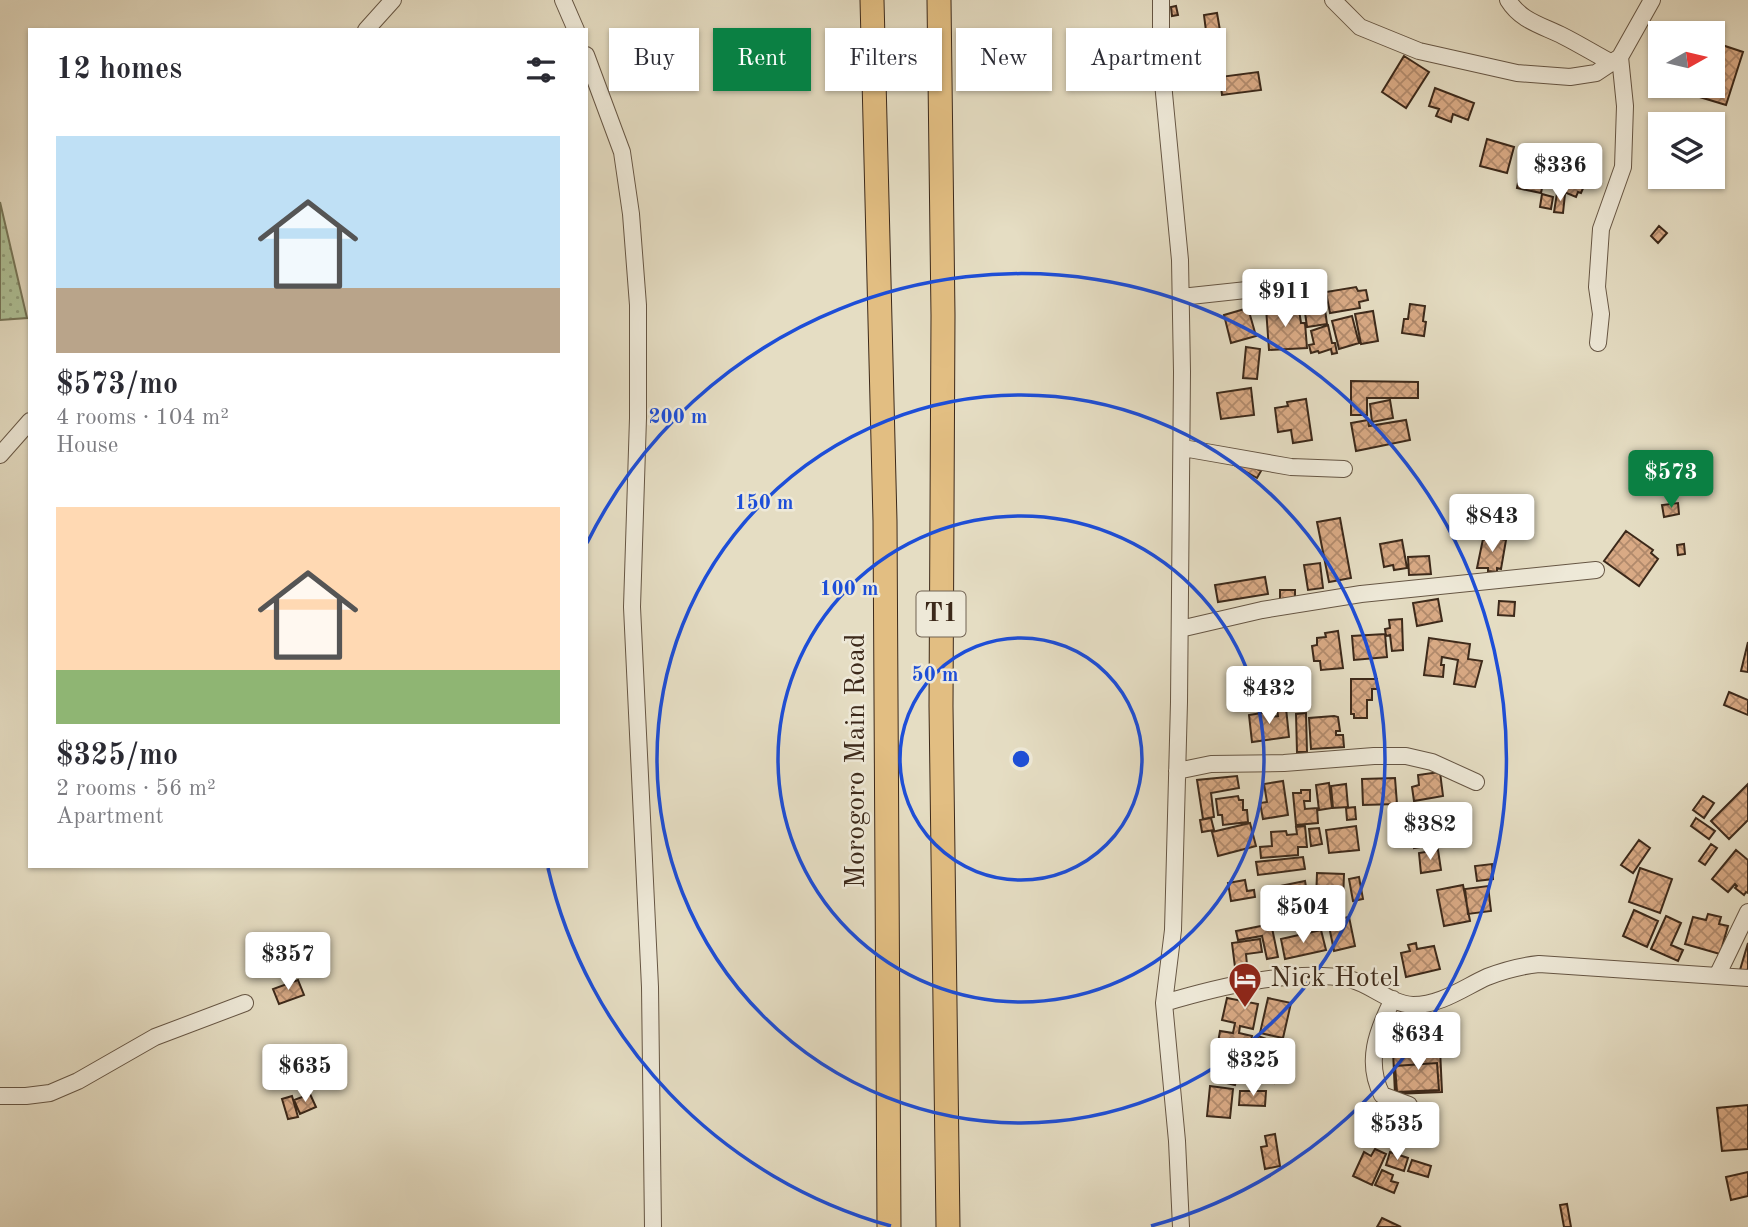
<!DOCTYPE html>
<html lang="en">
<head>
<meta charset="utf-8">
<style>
	:root { --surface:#fff; --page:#f2f2f3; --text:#2b2b33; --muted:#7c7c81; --accent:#0b8043 }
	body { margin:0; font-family:"Old Standard TT",serif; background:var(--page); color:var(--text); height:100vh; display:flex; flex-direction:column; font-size:26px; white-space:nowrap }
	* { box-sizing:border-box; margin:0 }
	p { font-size:23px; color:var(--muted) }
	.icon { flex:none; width:38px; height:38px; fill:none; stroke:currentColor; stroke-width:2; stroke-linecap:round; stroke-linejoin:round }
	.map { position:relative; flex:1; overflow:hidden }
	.side { position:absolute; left:28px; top:28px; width:560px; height:840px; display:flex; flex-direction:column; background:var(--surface); border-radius:0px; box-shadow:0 2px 5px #0004 }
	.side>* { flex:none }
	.guide { position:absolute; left:609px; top:28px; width:665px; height:63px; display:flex; gap:14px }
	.needle { width:46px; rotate:82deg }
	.controls { position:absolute; left:1648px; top:21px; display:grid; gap:14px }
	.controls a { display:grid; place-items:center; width:77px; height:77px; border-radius:0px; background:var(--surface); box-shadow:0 2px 5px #0004; font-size:35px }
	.price { position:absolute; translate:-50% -60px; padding:0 16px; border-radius:7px; background:#fff; color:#222; font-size:23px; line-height:46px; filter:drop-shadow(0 2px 4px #0008) }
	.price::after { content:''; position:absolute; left:50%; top:42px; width:21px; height:16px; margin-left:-10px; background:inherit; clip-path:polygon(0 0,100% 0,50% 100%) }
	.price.active { background:var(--accent); color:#fff }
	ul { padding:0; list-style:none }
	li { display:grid; align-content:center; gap:14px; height:371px; padding:0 28px }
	li span { display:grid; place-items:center; height:217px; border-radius:0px; color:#555 }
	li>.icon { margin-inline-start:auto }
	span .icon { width:126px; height:126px; fill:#fffc; stroke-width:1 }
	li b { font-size:30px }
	h2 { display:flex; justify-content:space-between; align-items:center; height:84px; padding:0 28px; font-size:30px }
	.chip { padding:0 24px; border-radius:0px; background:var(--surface); box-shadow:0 2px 5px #0004; font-size:24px; line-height:63px }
	.chip.active { background:var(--accent); color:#fff }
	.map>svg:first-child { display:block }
	.park { fill:url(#park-dots); stroke:#767659; stroke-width:2 }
	.building { fill:url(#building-cross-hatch); stroke:#3c291a; stroke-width:2 }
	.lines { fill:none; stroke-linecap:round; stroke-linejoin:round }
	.minor-casing { stroke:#665644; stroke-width:18 }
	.highway-casing { stroke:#3c291a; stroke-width:25 }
	.minor { stroke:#eee9d8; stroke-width:16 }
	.highway { stroke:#e2be82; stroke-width:23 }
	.ring { fill:none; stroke:#1d4ed8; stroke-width:3.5 }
	.labels { text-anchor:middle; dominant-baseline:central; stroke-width:5; stroke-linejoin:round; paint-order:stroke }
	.shield { fill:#eee9d8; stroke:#716353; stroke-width:2 }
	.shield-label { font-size:26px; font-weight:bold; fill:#3c291a }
	.street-label { font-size:28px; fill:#3c291a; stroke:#eee9d8 }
	.poi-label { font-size:28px; fill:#3c291a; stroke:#eee9d8; text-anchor:start }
	.centre { fill:#1d4ed8; stroke:#eee9d8; stroke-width:3.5 }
	.ring-label { font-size:21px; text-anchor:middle; font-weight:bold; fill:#1d4ed8; stroke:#eee9d8; stroke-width:5; stroke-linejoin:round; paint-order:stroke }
</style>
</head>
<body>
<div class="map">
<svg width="1748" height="1227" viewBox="0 0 1748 1227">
	<defs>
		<pattern id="park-dots" width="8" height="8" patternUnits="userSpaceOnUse" patternTransform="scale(1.75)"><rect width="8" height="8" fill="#afc298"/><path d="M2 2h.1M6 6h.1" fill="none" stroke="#909e7b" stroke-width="1.8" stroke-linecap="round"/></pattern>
		<pattern id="building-cross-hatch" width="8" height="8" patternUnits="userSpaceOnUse" patternTransform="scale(1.75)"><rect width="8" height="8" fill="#d9aa85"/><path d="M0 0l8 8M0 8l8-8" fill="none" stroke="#b18a6c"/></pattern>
	</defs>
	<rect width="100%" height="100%" fill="#e5ddc3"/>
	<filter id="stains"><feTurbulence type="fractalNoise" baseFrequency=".00286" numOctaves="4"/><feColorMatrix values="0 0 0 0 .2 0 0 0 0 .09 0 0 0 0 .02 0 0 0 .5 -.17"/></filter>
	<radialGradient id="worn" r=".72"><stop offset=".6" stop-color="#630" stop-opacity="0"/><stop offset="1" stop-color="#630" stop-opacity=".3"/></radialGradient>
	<path class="park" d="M0 202 27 318 0 320Z"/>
	<path class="building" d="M1176 6 1178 15 1172 16 1171 7Z
		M1217 13 1223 48 1200 52 1199 41 1207 39 1204 15Z
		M1713 42 1743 52 1726 105 1693 95 1696 86H1713Z
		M1404 56 1429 72 1406 108 1382 92Z
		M1258 72 1261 90 1222 95 1220 77Z
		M1435 88 1474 103 1468 120 1453 114 1451 122 1436 116 1439 109 1429 106Z
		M1487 139 1514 147 1507 173 1480 166Z
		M1575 146 1597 156 1581 193 1578 192 1576 197 1564 192 1566 187 1559 184 1562 177 1548 170 1556 150 1570 157Z
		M1536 155 1548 158 1541 193 1517 188 1523 156 1535 159Z
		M1557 193 1565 194 1563 213 1554 212Z
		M1542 194 1553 197 1551 209 1540 207Z
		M1659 226 1667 233 1658 243 1651 236Z
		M1356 287 1358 291 1366 290 1368 300 1359 302 1360 308 1330 313 1326 292Z
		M1319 293V295H1323L1327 324 1307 327 1303 298Z
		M1410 304 1425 306 1423 321 1426 322 1424 336 1402 333 1404 319H1408Z
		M1286 306 1287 311 1299 310 1301 323H1305L1307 348 1269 350 1266 308Z
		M1248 308 1256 336 1231 343 1224 315Z
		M1373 311 1378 341 1361 344 1355 314Z
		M1352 316 1359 343 1339 349 1332 321Z
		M1328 325 1332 343H1335L1337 353 1332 354 1331 349 1319 353 1318 351 1311 353 1309 345 1314 344 1311 331Z
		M1246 347 1260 349 1257 379 1243 378Z
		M1351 381 1418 382V398H1367V415H1351Z
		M1251 388 1254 415 1221 419 1217 393Z
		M1306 399 1312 440 1293 443 1291 430 1278 432 1275 408 1288 406 1287 402Z
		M1390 400 1393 418 1372 422 1370 404Z
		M1368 420 1369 426 1406 420 1410 440 1356 451 1351 423Z
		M1238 459 1261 471 1257 478 1234 465Z
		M1678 503 1679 514 1664 517 1662 505Z
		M1340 518 1351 578 1329 582 1317 522Z
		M1626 531 1653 550 1651 553 1658 559 1639 586 1604 561Z
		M1492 537 1506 540 1501 569 1497 568V572L1488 571V568H1477L1483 539 1491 541Z
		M1402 540 1407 568 1394 570 1393 565 1384 567 1380 544Z
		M1684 544 1685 554 1678 555 1677 545Z
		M1429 556 1431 574 1409 575 1408 557Z
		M1320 563 1323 588 1308 590 1304 565Z
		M1265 577 1268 594 1218 602 1215 585Z
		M1280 590H1295V601L1280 600Z
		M1438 599 1442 621 1417 626 1413 603Z
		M1499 601 1515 602 1514 616 1498 615Z
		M1402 619 1403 650 1392 651 1390 635 1386 636 1385 629 1390 628 1389 620Z
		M1338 631 1343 668 1321 670 1320 661H1314L1312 646 1317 645V638L1326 637 1325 633Z
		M1385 634 1387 657 1354 660 1352 636Z
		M1429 638 1470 644 1468 659 1482 661 1475 687 1454 684 1458 660 1442 657 1441 665H1444L1443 677 1424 675Z
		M1748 642V672L1741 671Z
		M1351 679H1377V689H1372V700H1367V718H1354V714H1351Z
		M1729 692 1748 700V715L1724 705Z
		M1286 708 1289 737 1252 742 1249 715 1268 712 1269 717 1278 716 1277 709Z
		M1306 713 1307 752H1297L1296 714Z
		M1334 716 1338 717 1340 731H1336V735H1343L1344 747 1311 749 1309 718Z
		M1440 772 1443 796 1414 801 1412 787 1419 785 1418 775Z
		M1237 776 1239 788 1211 793 1214 817 1203 819 1197 780Z
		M1395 778 1397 804 1363 805 1362 779Z
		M1283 781 1288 815 1263 819 1260 803 1267 802 1264 784Z
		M1329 783 1332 808 1319 810 1316 785Z
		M1346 784 1348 807 1333 808 1331 786Z
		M1748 784V820L1729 839 1711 821Z
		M1301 790H1310V801H1304L1305 809 1317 808 1318 823 1296 825 1293 793H1301Z
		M1238 796 1239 800H1243V810H1247L1248 822 1223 825 1222 815H1218L1216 799Z
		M1703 796 1714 803 1704 818 1693 810Z
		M1355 807 1356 819 1347 820 1346 808Z
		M1441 816 1445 843 1414 848 1410 821Z
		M1211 818 1214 830 1202 832 1200 820Z
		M1696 818 1715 831 1709 839 1691 826Z
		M1250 823 1256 846 1218 856 1212 832Z
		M1305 826 1307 847H1298V855L1261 858 1260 847 1272 846 1271 832 1286 831 1287 835 1297 834 1296 827Z
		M1356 826 1359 850 1329 853 1326 830Z
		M1319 828 1322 844 1311 846 1309 829Z
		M1639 840 1650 848 1633 873 1621 865Z
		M1711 844 1717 848 1705 865 1699 861Z
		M1438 850 1441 870 1421 873 1419 853Z
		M1736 850 1748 860V893L1746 892 1744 895 1735 888 1737 886 1735 884 1728 892 1712 879Z
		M1303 857 1305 869 1258 875 1256 862Z
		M1492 864 1493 879 1477 881 1475 866Z
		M1640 868 1672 879 1660 913 1629 902Z
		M1317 873 1344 874 1343 902 1316 901Z
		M1359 877 1363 899 1353 901 1349 879Z
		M1245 880 1247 891 1254 890 1255 897 1231 901 1228 883Z
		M1305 881 1310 910 1279 915 1275 887Z
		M1463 885 1470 921 1444 926 1437 890Z
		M1488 886 1491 911 1468 914 1465 889Z
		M1634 910 1658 921 1647 947 1623 936Z
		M1708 914 1721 917 1719 924 1728 926 1720 954 1685 944 1693 917 1706 920Z
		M1666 916 1681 923 1671 945 1683 950 1678 961 1651 949Z
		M1349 917 1355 946 1334 951 1328 921Z
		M1266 925 1267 929 1272 928 1278 957 1267 959 1262 936 1238 940 1236 931Z
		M1321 930 1326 950 1285 959 1281 939Z
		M1260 939 1262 952 1246 954 1247 965 1235 967 1232 943Z
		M1416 943 1417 949 1434 946 1440 969 1406 977 1401 953 1410 951 1408 945Z
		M1748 943V973L1740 970Z
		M298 980 304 995 279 1004 273 989Z
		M1227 998 1258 1004 1253 1029 1240 1026 1239 1033 1252 1036 1247 1061 1216 1054 1220 1031 1233 1033 1235 1023 1222 1020Z
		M1268 998 1291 1003 1283 1038 1260 1033Z
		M1258 1036 1286 1046 1274 1083 1246 1074Z
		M1440 1049 1442 1092 1395 1094 1393 1051Z
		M1220 1060 1240 1066 1235 1085 1214 1080Z
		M1437 1063 1439 1090 1397 1092 1395 1066Z
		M1210 1086 1233 1089 1230 1118 1207 1116Z
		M1240 1091H1266L1265 1106 1239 1105Z
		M310 1094 316 1107 300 1114 294 1100Z
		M292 1096 298 1117 288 1119 282 1099Z
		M1748 1105V1149L1722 1151 1717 1108Z
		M1275 1134 1280 1166 1265 1169 1261 1147 1267 1146 1265 1136Z
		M1375 1149 1386 1154 1372 1185 1353 1176 1364 1152 1371 1156Z
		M1390 1152 1408 1158 1404 1171 1386 1165Z
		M1412 1160 1431 1166 1428 1177 1408 1171Z
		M1382 1170 1393 1175 1391 1181 1398 1183 1394 1193 1375 1185Z
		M1748 1172V1196L1731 1200 1726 1177Z
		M1567 1204 1571 1227H1564L1560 1205Z
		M1382 1218 1401 1227H1377Z"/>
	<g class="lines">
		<defs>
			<path id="minor" d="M563 0 576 30
				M1161 0V62L1180 260 1182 372 1179 702 1173 930 1164 1003 1177 1141 1181 1227
				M1333 0 1360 27 1419 51 1517 73 1570 77 1596 73 1620 57 1652 0
				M1508 0C1521 21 1541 25 1563 36 1579 44 1595 54 1612 63
				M366 30 393 0
				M586 55 622 152 631 214 638 305V418L632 607 650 987 653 1227
				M1181 297 1284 286
				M1598 343 1601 314 1597 287 1601 229 1623 167 1625 106 1620 57
				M1183 448 1291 467 1344 469
				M0 455 30 421
				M1180 629 1262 610 1361 594 1596 570
				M1177 771 1211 764 1284 763 1374 756H1406L1432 762 1476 782
				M1717 976 1748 912
				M1393 999C1377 1031 1365 1062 1382 1095L1409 1105
				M1164 1003C1218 987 1293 968 1349 979 1371 984 1390 1004 1413 1005 1441 1005 1463 988 1487 977 1505 970 1520 966 1539 964L1748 978
				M0 1096H26L50 1093 78 1081 155 1037 245 1003"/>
			<path id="highway" d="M872 0 885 521 889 1227
				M939 0 943 315 941 706 948 1227"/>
		</defs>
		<use href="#minor" class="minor-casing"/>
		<use href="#highway" class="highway-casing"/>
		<use href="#minor" class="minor"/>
		<use href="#highway" class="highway"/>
	</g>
	<g class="ring">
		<circle cx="1021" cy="759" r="121"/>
		<circle cx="1021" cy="759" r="243"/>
		<circle cx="1021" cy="759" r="364"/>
		<path d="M891 1226A485 485 0 0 1 548 868M587 543A485 485 0 1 1 1151 1226"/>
	</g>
	<defs>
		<symbol id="hotel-pin" viewBox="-11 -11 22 30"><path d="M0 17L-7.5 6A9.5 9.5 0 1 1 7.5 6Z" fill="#8f2418" stroke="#eee9d8"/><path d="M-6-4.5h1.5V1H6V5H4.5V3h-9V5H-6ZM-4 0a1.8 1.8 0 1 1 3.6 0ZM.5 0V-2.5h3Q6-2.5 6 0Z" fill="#fff"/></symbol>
	</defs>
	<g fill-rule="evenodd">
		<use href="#hotel-pin" x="1226" y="960" width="38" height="52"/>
	</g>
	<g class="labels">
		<rect class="shield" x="916.5" y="591.5" width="49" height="45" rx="5"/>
		<g class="shield-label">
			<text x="941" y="614">T1</text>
		</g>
		<g class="street-label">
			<text transform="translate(857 761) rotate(-90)">Morogoro Main Road</text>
		</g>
		<g class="poi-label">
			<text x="1270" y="979">Nick Hotel</text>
		</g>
	</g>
	<circle cx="1021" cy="759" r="10" class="centre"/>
	<g class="ring-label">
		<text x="678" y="423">200 m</text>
		<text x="764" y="509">150 m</text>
		<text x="849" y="595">100 m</text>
		<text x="935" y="681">50 m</text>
	</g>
	<rect width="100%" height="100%" filter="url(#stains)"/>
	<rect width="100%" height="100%" fill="url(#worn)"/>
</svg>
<div class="controls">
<a><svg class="needle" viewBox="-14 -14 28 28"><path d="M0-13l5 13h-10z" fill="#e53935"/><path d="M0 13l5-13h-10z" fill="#7c7c81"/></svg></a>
<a><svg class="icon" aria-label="layers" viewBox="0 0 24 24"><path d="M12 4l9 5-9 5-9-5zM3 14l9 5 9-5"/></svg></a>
</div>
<b class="price" style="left:1560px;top:203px">$336</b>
<b class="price" style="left:1285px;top:329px">$911</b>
<b class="price active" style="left:1671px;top:510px">$573</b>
<b class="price" style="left:1492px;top:554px">$843</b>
<b class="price" style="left:1269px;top:726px">$432</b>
<b class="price" style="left:1430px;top:862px">$382</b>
<b class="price" style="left:1303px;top:945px">$504</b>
<b class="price" style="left:288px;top:992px">$357</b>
<b class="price" style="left:1418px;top:1072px">$634</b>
<b class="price" style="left:1253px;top:1098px">$325</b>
<b class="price" style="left:305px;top:1104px">$635</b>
<b class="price" style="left:1397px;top:1162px">$535</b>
<div class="guide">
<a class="chip">Buy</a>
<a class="chip active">Rent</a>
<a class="chip">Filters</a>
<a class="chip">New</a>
<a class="chip">Apartment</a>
</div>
<section class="side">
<h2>12 homes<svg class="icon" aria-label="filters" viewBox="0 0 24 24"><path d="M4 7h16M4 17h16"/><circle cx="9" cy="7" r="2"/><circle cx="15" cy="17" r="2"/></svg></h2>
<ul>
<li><span style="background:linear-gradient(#bfe0f5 70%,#b9a48a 0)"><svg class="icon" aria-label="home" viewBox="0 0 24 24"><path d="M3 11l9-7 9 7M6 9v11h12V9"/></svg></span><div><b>$573/mo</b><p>4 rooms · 104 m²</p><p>House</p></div></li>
<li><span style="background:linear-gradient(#ffd9b3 75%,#8fb573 0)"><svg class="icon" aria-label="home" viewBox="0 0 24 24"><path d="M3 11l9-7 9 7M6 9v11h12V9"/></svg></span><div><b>$325/mo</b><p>2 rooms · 56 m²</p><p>Apartment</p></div></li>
</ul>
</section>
</div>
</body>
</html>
